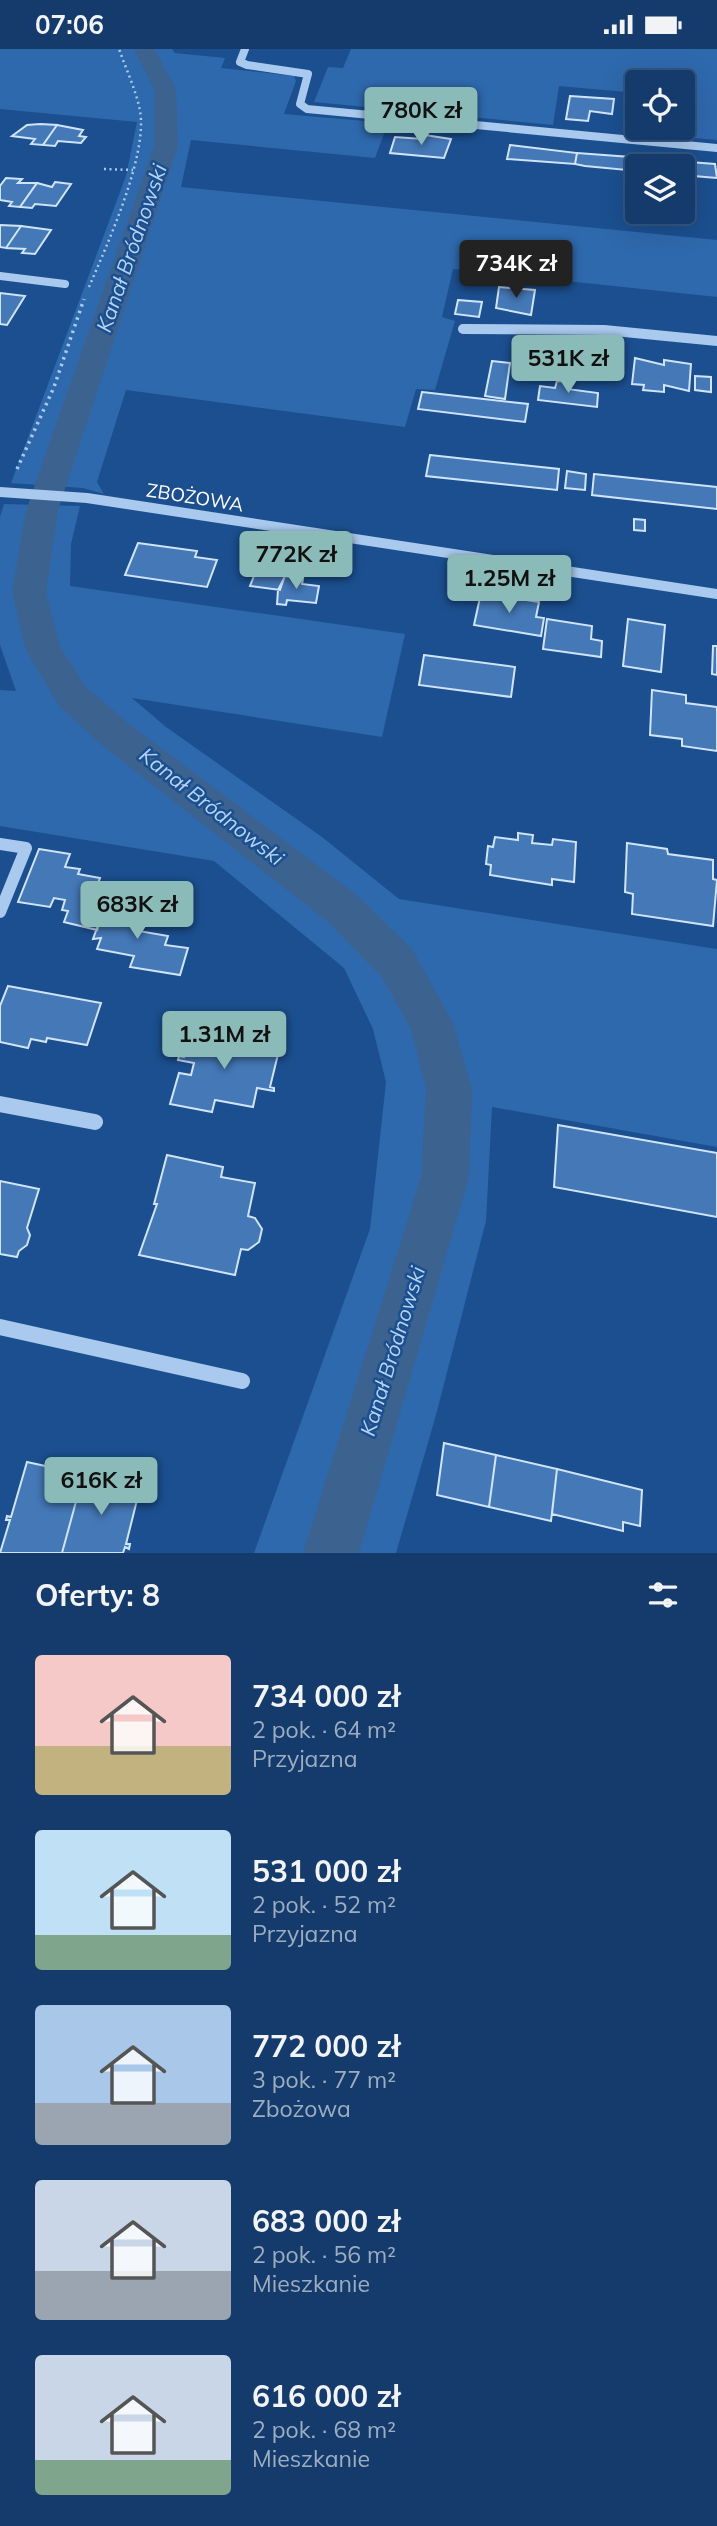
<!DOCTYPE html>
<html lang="pl">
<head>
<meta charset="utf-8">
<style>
	:root { --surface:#143b6b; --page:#214673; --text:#f1f3f6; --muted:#9dadc1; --line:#33557e; --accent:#8bbbb9 }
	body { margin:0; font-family:Mulish,sans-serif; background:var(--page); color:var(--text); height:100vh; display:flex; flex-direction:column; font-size:26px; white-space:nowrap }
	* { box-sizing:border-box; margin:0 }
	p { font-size:23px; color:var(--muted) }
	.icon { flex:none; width:38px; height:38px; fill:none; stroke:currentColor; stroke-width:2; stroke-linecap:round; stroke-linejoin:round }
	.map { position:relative; height:1504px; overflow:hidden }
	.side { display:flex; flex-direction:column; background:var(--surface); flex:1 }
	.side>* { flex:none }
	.fabs { position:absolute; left:625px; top:21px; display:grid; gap:14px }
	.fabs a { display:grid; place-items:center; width:70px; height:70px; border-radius:7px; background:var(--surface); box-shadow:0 7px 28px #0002,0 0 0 2px var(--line); font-size:35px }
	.price { position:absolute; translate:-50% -60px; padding:0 16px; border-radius:7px; background:var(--accent); color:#111; font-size:23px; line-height:46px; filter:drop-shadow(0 2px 4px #0008) }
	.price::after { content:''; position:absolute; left:50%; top:42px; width:21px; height:16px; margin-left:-10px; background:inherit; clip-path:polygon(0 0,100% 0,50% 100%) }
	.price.selected { background:#222; color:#fff }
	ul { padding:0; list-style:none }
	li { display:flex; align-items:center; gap:21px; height:175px; padding:0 35px }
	li span { display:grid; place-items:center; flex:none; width:196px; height:140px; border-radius:7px; color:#555 }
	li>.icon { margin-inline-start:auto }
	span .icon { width:84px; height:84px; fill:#fffc; stroke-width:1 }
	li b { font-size:30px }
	h2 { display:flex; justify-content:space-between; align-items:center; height:84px; padding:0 35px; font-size:30px }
	.status { display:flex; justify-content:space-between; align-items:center; height:49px; padding:0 35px; background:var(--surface); direction:ltr }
	.status svg { height:19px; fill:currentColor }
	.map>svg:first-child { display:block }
	.green { fill:#2e69ad }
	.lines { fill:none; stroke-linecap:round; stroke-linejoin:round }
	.canal { fill:#3c6290; fill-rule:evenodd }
	.building { fill:#4478b7; stroke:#cfe3fa; stroke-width:2 }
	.path-far1 { stroke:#a9c9ee; stroke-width:2.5; stroke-dasharray:2 3.5; stroke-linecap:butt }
	.path { stroke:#a9c9ee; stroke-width:3.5; stroke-dasharray:2.5 4.5; stroke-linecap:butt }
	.minor-far3 { stroke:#a9c9ee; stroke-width:8 }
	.minor-far2 { stroke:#a9c9ee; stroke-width:10 }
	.minor-far1 { stroke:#a9c9ee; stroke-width:12 }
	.minor { stroke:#a9c9ee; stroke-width:16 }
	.labels { text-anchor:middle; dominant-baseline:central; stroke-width:5; stroke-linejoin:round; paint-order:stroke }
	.street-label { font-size:19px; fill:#fff; stroke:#1b4f8f }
	.water-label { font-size:21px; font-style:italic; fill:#b5d3f5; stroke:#1b4f8f }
</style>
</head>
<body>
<div class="status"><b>07:06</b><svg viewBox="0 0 49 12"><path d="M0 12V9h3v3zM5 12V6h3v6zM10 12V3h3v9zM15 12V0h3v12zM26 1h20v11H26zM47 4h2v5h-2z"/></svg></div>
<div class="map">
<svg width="717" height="1504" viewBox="0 0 717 1504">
	<rect width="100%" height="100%" fill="#1b4f8f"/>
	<path class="green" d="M0 0H172L175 4 225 9 221 19 294 27 296 32 284 65 388 74 375 109 191 91 181 138 717 191V248L453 220 442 268 455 272 435 341 416 340 405 378 126 341 97 433 104 445 83 439 11 434 126 127 137 73 0 60Z
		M351 0H717V91L650 85V79H682V33H637V44L559 37 553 76 314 53 328 18 343 19Z
		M4 455 80 457 71 495 70 537 405 585 382 688 132 649 166 678 322 788 399 850 717 900V1098L492 1058 486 1172 436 1366 396 1504H254L370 1180 386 1033 373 980 344 919 214 812 0 777V641L16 642 0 596V468Z"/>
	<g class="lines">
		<path class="canal" d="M134 0H154L176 40 178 97 58 461 46 543 60 598 86 638 129 675 358 847 412 900 453 974 472 1040 469 1128 359 1504H303L421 1128 426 1040 411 980 382 928 328 873 103 697 60 658 26 601 12 543 26 461 154 97V40Z"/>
	</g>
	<path class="building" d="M570 47 614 50 612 65 590 62 588 72 566 70Z
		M40 75 57 76 43 96 31 95 35 90 12 87 27 76Z
		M57 76 83 81 79 87 86 88 81 94 58 92 55 97 43 96Z
		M425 86 451 90 444 109 390 104 395 88 423 90Z
		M510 96 577 104 575 115 507 110Z
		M577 104 644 109 643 117H637V122L585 117 575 115Z
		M664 111 715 115 717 129 682 126V117H664Z
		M6 129 22 130 18 134H37L20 158 9 157 12 153 0 151V137Z
		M55 133 71 135 56 157 35 155 32 159 20 158 37 134 52 138Z
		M0 176 21 177 6 199 0 198Z
		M21 177 51 181 35 205 22 204 25 200 6 199Z
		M499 238 535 241 531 266 496 259Z
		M0 244 25 247 7 276 0 275Z
		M458 251 482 253 479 268 455 265Z
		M635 309 664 316V311L691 315 689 342 664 336V343L643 341 644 336 632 335Z
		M492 312 510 314 505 350 485 347Z
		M695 327 711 328V343L695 341Z
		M557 332 568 333 567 340 598 344 597 358 538 351 540 337 555 339Z
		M422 343 528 355 525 373 418 360Z
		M430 406 559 420 557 441 426 427Z
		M567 422 586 425 585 441 565 439Z
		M594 425 717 438V460L592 446Z
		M634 470 645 471V482L634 481Z
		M270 487 297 491 280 541 250 537Z
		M138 494 197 502 195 508 217 511 207 538 125 526Z
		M285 527 303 530 302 535 319 537 316 554 287 551 286 556 277 555 278 541Z
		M481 544 539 553 536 568 544 569 541 587 474 576Z
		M547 570 592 577 591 590 602 592 601 608 543 600Z
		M628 570 665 576 661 623 623 617Z
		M713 597H717V626L712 625Z
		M424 606 515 618 511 648 419 636Z
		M652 641 686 646V654L717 658V702L682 697V690L650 686Z
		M518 784 533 786 532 794 552 796 553 790 576 793 574 833 552 830V836L490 826 491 816 486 815 488 797 493 798 495 788 518 791Z
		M627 794 667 800 668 805 713 811V830L717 831 713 877 632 865 633 845 625 843Z
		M39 800 70 805 65 818 80 820 78 825 100 829 95 843 110 845 97 881 64 873 68 862 62 861 65 851 54 849 50 858 18 853Z
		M108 848 133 855 128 869 142 872 139 882 168 887 165 896 188 899 180 926 130 918 134 907 97 900 101 889 93 890Z
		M8 937 101 954 87 996 47 989 46 993 31 990 28 999 0 993V957Z
		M192 981 280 997 270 1038 274 1039V1042L257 1039 253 1058 215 1051 212 1063 170 1055 179 1024 191 1026 194 1014 178 1011 179 1007 184 1008Z
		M558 1076 717 1104V1168L554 1138Z
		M167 1106 223 1118 221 1128 255 1134 248 1167 255 1169 262 1180 259 1193 248 1201 241 1200 235 1226 139 1206 157 1155H154Z
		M0 1132 39 1140 27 1179 30 1186 27 1196 19 1202 17 1208 0 1205Z
		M444 1394 496 1406 489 1458 437 1446Z
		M496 1406 557 1420 551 1472 489 1458Z
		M27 1413 82 1425 86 1416 62 1504H0L10 1471H6L7 1467 11 1468Z
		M86 1416 85 1426 140 1439 126 1495H130L129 1500 125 1498 123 1504H62Z
		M557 1420 642 1441 640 1477 623 1473V1482L552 1465Z"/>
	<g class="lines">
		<path class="path-far1" d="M104 120 133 121
			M89 238C107 196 148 106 140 62 136 41 126 20 119 0"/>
		<path class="path" d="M17 420 54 338 84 250"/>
		<path class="minor-far3" d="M245 0 240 13 247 16 308 25 300 55 307 60 717 99
			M0 227 65 235"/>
		<path class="minor-far2" d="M463 280 604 281 717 292
			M0 443 87 449 717 545"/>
		<path class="minor-far1" d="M0 795 26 799 0 863"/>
		<path class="minor" d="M0 1055 95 1073
			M0 1278 242 1332"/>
	</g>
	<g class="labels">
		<g class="street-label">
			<text transform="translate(195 448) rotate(9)">ZBOŻOWA</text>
		</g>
		<g class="water-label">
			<text transform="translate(131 199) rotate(-71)">Kanał Bródnowski</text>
			<text transform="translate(212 757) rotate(38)">Kanał Bródnowski</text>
			<text transform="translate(392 1302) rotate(-73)">Kanał Bródnowski</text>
		</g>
	</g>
</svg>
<div class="fabs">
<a><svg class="icon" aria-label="locate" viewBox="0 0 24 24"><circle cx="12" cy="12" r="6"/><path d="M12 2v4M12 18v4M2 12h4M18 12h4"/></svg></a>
<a><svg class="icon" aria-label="layers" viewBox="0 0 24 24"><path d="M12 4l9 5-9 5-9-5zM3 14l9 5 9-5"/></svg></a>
</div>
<b class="price" style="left:421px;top:98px">780K zł</b>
<b class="price selected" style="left:516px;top:251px">734K zł</b>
<b class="price" style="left:568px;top:346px">531K zł</b>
<b class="price" style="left:296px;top:542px">772K zł</b>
<b class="price" style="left:509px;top:566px">1.25M zł</b>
<b class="price" style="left:137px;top:892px">683K zł</b>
<b class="price" style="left:224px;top:1022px">1.31M zł</b>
<b class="price" style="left:101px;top:1468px">616K zł</b>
</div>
<section class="side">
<h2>Oferty: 8<svg class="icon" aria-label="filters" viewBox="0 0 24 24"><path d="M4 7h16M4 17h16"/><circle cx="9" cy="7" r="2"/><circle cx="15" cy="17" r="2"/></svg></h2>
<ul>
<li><span style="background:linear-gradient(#f6c9c9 65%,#c2b280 0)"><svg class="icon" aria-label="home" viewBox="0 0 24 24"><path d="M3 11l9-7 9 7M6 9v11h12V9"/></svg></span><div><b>734 000 zł</b><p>2 pok. · 64 m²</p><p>Przyjazna</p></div></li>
<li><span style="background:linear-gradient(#bfe0f5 75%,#7fa58c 0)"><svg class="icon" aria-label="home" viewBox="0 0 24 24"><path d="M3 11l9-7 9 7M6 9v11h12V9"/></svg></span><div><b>531 000 zł</b><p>2 pok. · 52 m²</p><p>Przyjazna</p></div></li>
<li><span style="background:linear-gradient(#a9c7e8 70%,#9aa5b1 0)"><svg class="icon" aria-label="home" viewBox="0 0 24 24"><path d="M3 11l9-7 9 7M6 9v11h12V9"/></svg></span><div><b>772 000 zł</b><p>3 pok. · 77 m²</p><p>Zbożowa</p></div></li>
<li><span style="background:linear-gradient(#c9d6e8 65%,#9aa5b1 0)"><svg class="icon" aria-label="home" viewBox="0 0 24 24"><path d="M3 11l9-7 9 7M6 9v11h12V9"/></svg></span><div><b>683 000 zł</b><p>2 pok. · 56 m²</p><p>Mieszkanie</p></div></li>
<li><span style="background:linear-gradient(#c9d6e8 75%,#7fa58c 0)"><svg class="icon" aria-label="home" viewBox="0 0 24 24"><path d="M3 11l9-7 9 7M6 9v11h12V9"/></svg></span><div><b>616 000 zł</b><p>2 pok. · 68 m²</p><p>Mieszkanie</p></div></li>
</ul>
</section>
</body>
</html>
